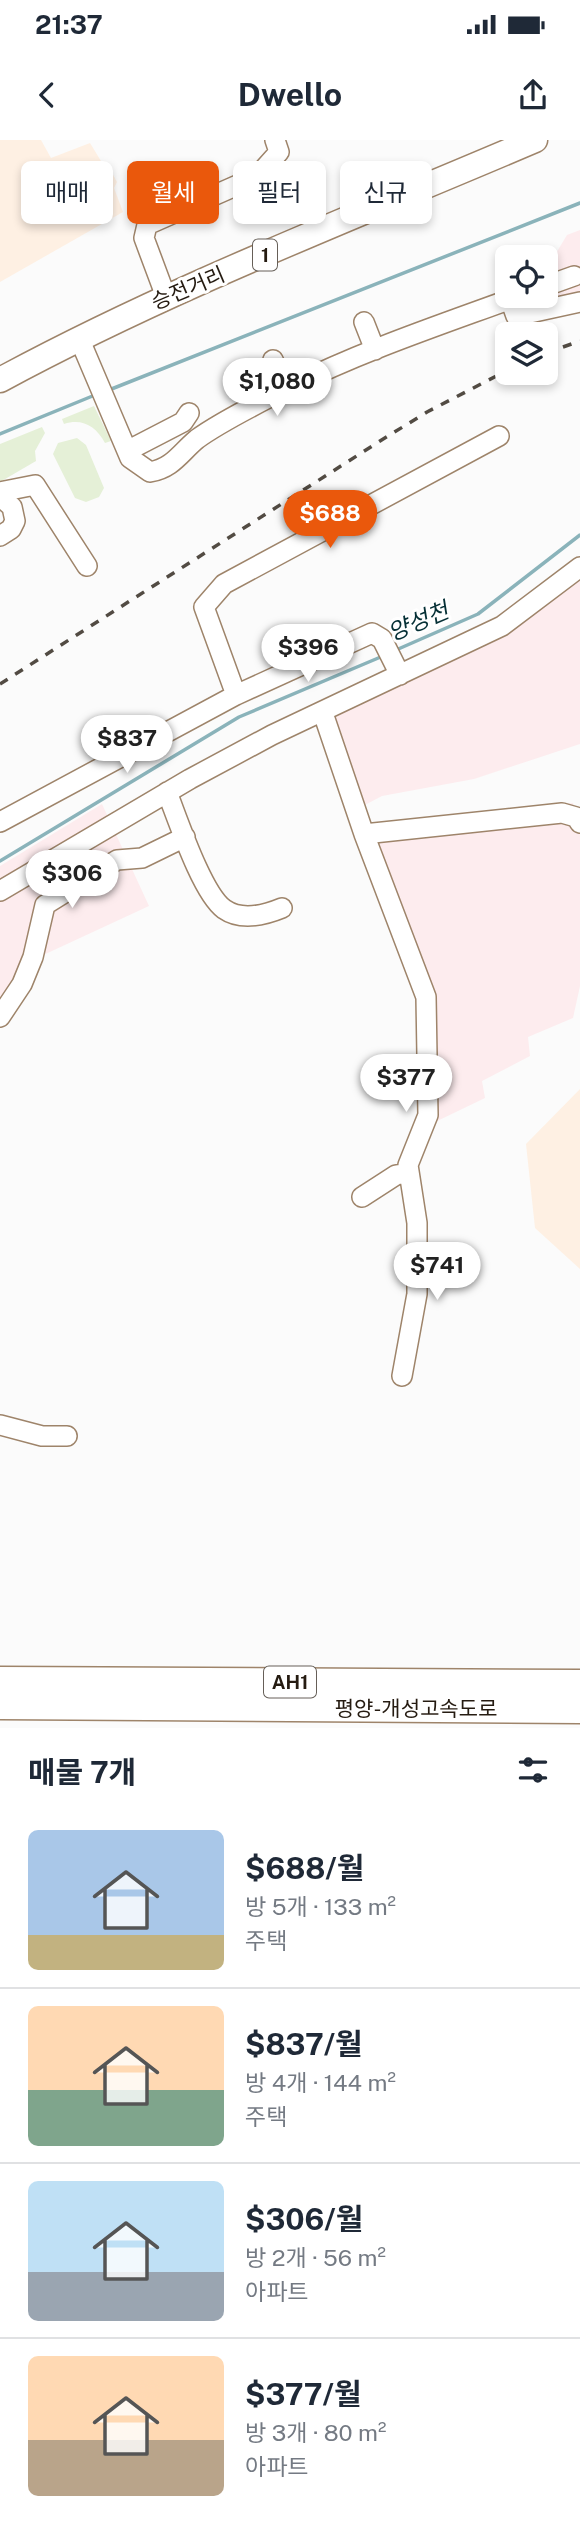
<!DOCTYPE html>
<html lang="ko">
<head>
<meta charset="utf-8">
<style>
	:root { --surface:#fff; --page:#f6f6f7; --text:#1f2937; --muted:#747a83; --line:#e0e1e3; --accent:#ea580c }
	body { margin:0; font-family:"Public Sans","Noto Sans KR",sans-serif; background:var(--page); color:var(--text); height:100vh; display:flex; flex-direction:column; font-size:26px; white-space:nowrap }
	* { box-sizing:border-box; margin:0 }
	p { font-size:23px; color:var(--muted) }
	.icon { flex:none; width:38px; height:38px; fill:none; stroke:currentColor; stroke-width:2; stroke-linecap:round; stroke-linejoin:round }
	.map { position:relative; height:1588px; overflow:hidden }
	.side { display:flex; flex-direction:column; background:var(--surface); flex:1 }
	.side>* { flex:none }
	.hud { position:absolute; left:21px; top:21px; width:539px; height:63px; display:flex; gap:14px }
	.controls { position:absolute; left:495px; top:105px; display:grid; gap:14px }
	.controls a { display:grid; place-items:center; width:63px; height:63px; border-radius:10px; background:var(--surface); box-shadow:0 4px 10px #0003; font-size:35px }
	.price { position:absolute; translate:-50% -60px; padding:0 16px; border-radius:24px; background:#fff; color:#222; font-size:23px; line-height:46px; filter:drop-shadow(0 2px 4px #0008) }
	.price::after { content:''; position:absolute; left:50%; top:42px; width:21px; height:16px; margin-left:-10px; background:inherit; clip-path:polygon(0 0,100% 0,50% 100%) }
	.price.on { background:var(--accent); color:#fff }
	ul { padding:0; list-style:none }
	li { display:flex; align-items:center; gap:21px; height:175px; padding:0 28px }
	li+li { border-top:2px solid var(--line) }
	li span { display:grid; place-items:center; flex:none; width:196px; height:140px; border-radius:10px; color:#555 }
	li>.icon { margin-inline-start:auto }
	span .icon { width:84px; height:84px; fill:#fffc; stroke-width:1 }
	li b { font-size:30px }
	h2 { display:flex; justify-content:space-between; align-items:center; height:84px; padding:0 28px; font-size:30px }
	.pill { padding:0 24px; border-radius:10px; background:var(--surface); box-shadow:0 4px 10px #0003; font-size:24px; line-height:63px }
	.pill.on { background:var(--accent); color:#fff }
	.status { display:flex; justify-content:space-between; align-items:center; height:49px; padding:0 35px; background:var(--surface); direction:ltr }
	.status svg { height:19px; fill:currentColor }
	header { display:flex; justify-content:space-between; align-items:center; height:91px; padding:0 28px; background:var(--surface); font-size:32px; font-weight:700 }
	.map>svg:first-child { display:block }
	.industrial { fill:#fdecee }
	.built { fill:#fef0e3 }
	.green { fill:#e5f0d7 }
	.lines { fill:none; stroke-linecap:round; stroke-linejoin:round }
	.stream { stroke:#8ab3ba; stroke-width:3.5 }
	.minor-casing { stroke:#9e846a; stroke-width:22 }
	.major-casing { stroke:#9e846a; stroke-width:27 }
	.highway-casing { stroke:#9e846a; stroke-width:31 }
	.minor { stroke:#fff; stroke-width:19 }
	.major { stroke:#fff; stroke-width:24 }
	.highway { stroke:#fff; stroke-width:28 }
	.rail { stroke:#524b43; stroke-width:3.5; stroke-dasharray:9 9; stroke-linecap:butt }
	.labels { text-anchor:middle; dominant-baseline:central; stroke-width:6; stroke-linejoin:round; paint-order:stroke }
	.shield { fill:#fff; stroke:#665f58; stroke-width:2 }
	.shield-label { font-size:19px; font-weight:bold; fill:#251b11 }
	.street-label { font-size:21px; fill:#251b11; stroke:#fff }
	.water-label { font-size:23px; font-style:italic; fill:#063036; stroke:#fff }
</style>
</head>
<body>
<div class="status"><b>21:37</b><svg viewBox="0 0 49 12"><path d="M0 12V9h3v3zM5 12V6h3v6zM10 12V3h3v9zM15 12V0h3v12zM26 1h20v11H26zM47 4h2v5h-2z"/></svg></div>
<header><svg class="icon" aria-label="back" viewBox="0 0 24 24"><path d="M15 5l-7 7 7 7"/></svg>Dwello<svg class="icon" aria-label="share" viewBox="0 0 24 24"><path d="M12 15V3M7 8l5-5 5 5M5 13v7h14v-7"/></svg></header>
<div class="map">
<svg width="580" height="1588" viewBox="0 0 580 1588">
	<rect width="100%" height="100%" fill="#fbfbfb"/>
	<path class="industrial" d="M580 90V168L514 186 501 159 508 156H546V130L567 95Z
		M580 425V604L474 639 382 656 361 667 330 575 502 491Z
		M573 663 580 694V846L573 878 528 897 530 916 482 941 485 958 431 984 429 856 365 688Z
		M102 664 149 766 39 817 0 885V726Z"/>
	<path class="built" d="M0 0H41L51 18 90 3 101 21 106 22 117 42 114 48 123 72 0 142Z
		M580 949V1129L535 1088 526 1004Z"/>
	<path class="green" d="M94 266 111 301 105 303C96 286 82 278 64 284L62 279Z
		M42 287 45 293 35 311 36 321 0 342V304Z
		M77 298 86 305 104 348 99 357 86 362 75 358 53 314 58 303Z"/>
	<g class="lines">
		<path class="stream" d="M109 250 580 63
			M0 294 95 255
			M396 510 478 474 580 395
			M0 721 239 577 383 516"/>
		<defs>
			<path id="minor" d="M546 146 574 136
				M166 157 144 98 147 85 249 40 262 31 279 12 275 0
				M510 159 516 176 580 162
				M364 182 375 210
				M79 198 130 318 150 332C173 328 180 313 197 299 220 282 264 260 290 247 364 210 443 184 519 156
				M273 220 287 249
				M127 311 183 282 189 273
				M0 352 35 345 87 426
				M0 356 12 367 15 381 11 389 0 396
				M236 555 204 467 224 444 499 296
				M323 573 364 694 426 857 428 975 408 1025 417 1083V1154L402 1236
				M167 652C178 680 202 753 224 769 241 781 265 775 282 768
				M0 682 236 555 372 493 382 499 400 535
				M364 694 562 673 576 677 580 683
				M0 751 190 639 272 595 502 486 580 427
				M0 877 22 844 33 817 45 765 117 720 142 718 185 697
				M362 1057 396 1035 408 1033
				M0 1285 42 1296H67"/>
			<path id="major" d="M0 240C172 147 355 77 535 0"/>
			<path id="highway" d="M0 1541 580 1544
				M0 1565 580 1569"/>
		</defs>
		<use href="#minor" class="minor-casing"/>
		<use href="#major" class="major-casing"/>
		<use href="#highway" class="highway-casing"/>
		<use href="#minor" class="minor"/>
		<use href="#major" class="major"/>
		<use href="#highway" class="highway"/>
		<path class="rail" d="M546 213 580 201
			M0 544 380 301 427 272 508 230"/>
	</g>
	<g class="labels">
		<g class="shield">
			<rect x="253" y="99.5" width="24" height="31" rx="5"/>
			<rect x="264" y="1526.5" width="52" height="31" rx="5"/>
		</g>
		<g class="shield-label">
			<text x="265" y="115">1</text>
			<text x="290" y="1542">AH1</text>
		</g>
		<g class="street-label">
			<text transform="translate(188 148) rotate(-23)">승전거리</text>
			<text x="416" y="1568">평양-개성고속도로</text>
		</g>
		<g class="water-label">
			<text transform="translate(418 481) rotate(-23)">양성천</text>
		</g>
	</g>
</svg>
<div class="controls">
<a><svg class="icon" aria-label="locate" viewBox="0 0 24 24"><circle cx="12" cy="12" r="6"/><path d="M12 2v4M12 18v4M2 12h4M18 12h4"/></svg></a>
<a><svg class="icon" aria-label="layers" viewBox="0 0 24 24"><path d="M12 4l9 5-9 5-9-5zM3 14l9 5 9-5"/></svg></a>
</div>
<b class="price" style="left:277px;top:278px">$1,080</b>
<b class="price on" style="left:330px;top:410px">$688</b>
<b class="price" style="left:308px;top:544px">$396</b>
<b class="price" style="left:127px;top:635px">$837</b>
<b class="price" style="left:72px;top:770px">$306</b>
<b class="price" style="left:406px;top:974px">$377</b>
<b class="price" style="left:437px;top:1162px">$741</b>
<div class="hud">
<a class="pill">매매</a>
<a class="pill on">월세</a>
<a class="pill">필터</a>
<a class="pill">신규</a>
</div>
</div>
<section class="side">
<h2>매물 7개<svg class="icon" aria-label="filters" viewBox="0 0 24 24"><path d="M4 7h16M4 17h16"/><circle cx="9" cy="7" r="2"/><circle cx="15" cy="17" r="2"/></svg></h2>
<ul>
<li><span style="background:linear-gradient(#a9c7e8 75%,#c2b280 0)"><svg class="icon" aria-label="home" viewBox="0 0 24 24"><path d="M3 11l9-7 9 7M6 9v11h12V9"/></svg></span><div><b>$688/월</b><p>방 5개 · 133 m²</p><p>주택</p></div></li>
<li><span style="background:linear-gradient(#ffd9b3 60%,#7fa58c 0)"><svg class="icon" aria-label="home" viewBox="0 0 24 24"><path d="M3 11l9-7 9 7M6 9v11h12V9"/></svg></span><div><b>$837/월</b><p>방 4개 · 144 m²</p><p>주택</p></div></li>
<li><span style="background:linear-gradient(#bfe0f5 65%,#9aa5b1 0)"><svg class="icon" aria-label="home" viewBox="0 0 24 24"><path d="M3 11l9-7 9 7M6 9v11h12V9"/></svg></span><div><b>$306/월</b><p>방 2개 · 56 m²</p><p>아파트</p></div></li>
<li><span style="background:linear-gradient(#ffd9b3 60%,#b9a48a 0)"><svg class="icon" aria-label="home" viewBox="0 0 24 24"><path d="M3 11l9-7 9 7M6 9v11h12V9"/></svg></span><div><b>$377/월</b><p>방 3개 · 80 m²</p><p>아파트</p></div></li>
</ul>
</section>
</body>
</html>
